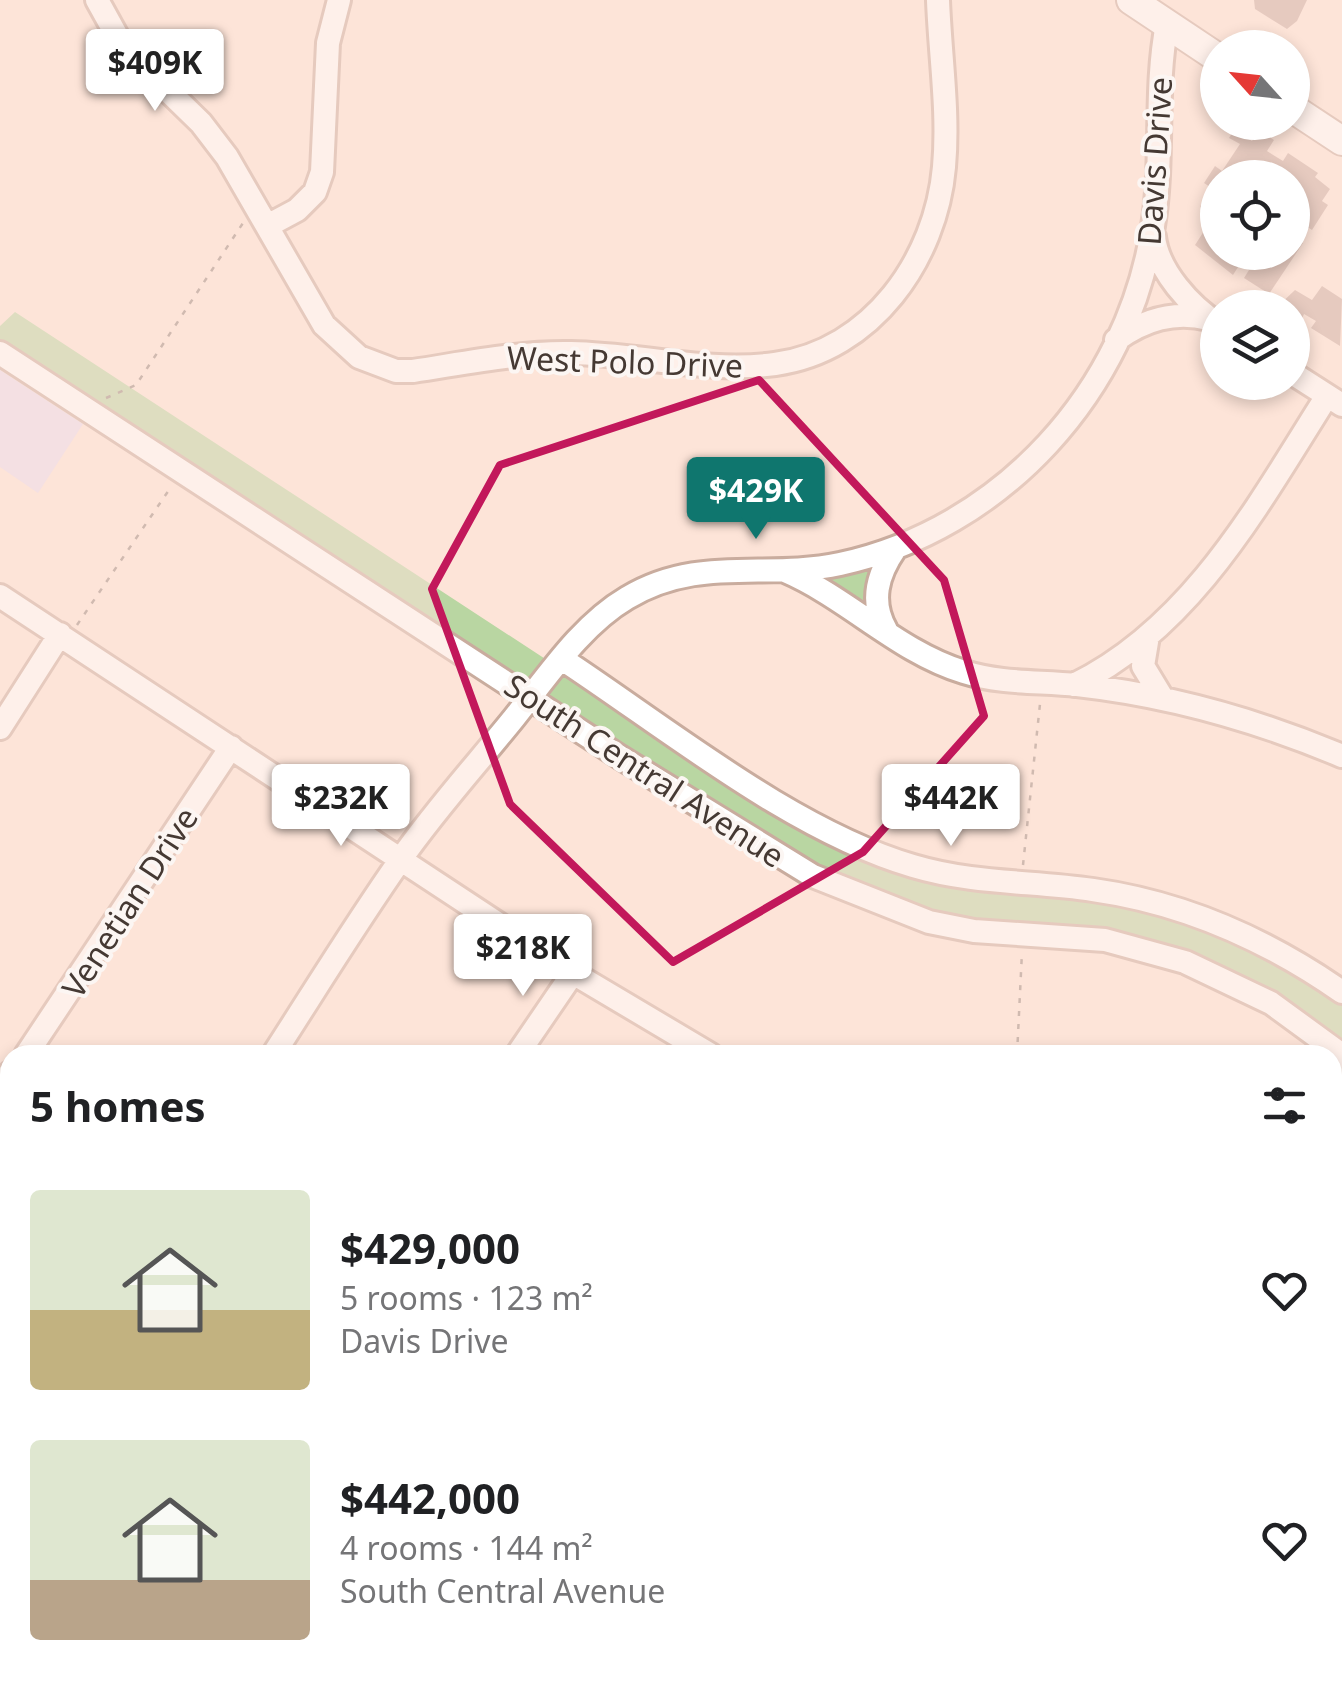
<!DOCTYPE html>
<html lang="en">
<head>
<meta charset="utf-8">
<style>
	:root { --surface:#fff; --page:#f6f6f6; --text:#202124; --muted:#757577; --accent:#0f766e }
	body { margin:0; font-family:"Noto Sans",sans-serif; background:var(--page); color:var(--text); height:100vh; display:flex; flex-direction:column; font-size:38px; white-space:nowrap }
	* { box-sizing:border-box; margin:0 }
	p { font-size:32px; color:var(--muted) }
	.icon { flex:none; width:55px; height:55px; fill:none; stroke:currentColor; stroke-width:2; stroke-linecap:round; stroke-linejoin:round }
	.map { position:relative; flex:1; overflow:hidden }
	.panel { position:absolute; left:0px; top:1045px; width:1342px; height:640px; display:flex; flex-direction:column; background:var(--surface); border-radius:30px 30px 0 0; box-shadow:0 5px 15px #0003 }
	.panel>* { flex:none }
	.needle { width:65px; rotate:297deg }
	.fabs { position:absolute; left:1200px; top:30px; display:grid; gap:20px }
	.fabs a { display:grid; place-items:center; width:110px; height:110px; border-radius:50%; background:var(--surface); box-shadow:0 5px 15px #0003; font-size:50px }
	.price { position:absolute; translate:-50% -85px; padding:0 22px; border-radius:10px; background:#fff; color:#222; font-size:32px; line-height:65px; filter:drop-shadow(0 2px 5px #0008) }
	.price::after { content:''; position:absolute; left:50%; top:60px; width:30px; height:22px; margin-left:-15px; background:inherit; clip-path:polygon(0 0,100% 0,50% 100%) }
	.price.active { background:var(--accent); color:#fff }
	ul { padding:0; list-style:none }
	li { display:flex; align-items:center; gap:30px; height:250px; padding:0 30px }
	li span { display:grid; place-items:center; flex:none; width:280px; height:200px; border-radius:10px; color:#555 }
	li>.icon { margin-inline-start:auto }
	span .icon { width:120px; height:120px; fill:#fffc; stroke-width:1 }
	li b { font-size:42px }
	h2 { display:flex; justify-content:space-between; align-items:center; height:120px; padding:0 30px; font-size:42px }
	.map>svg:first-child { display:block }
	.education { fill:#e8dbef }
	.green { fill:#b9d6a2 }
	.building { fill:#cbaca1 }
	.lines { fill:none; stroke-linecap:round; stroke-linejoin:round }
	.minor-casing { stroke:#c9ac9e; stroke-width:28 }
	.major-casing { stroke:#c9ac9e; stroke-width:32 }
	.path { stroke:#9a887f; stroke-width:2.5; stroke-dasharray:5 8; stroke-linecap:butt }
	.minor { stroke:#fff; stroke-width:22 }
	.major { stroke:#fff; stroke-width:28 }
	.marked { fill:none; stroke:#c2185b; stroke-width:8; stroke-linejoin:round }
	.labels { text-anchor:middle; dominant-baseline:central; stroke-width:8; stroke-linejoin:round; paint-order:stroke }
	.street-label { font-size:32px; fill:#453933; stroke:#fcf6f3 }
</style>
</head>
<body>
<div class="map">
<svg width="1342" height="1685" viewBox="0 0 1342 1685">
	<rect width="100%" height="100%" fill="#fde4d8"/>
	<path class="education" d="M0 370 83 424 38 493 0 467Z"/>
	<path class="green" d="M15 312 556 666 869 849 1150 899 1342 992V1055L1185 962 1016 935 851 895 0 353V326Z
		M873 568 868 605 825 579 828 575Z"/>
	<path class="building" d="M1254 0H1307L1297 21 1287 29 1255 9Z
		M1234 130 1252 141 1259 130 1274 140 1267 151 1283 161 1288 153 1318 173 1315 177 1330 189 1322 201 1328 205 1312 230 1298 221 1292 230V178H1218V252H1292V236L1303 243 1269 294 1244 278 1249 270 1240 264 1233 275 1195 245 1206 228 1201 225 1205 210 1200 207 1210 187 1204 183 1215 166 1222 171 1240 144 1229 138Z
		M1322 286 1342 299 1340 346 1311 328 1316 321 1304 314 1300 323 1292 318V308H1276L1295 290 1312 300Z
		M0 1193 10 1205V1251L0 1259Z
		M10 1267V1306L0 1294V1275Z
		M0 1609 10 1610V1675H114L113 1685H0Z
		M308 1675H352L339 1685H310L305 1678Z
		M1177 1675H1256L1263 1679 1259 1685H1179Z"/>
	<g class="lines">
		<defs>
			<path id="minor" d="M97 0 123 47 201 123 227 157 324 325 359 357 396 371H413C466 363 517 352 571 353 638 354 708 373 775 364 872 351 936 259 944 167 949 112 940 55 938 0
				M269 225 297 210 315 192 322 172 328 43 339 0
				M1154 237C1158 271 1190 306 1218 324
				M1116 340C1144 320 1174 310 1209 319
				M0 353 620 757 813 876 929 922 974 931 1105 940 1185 962 1271 1003 1342 1055
				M1292 373 1342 405
				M785 571C848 598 898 652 964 672 1002 684 1038 681 1077 685 1167 695 1259 721 1342 756
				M0 596 573 973 711 1055
				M886 630C870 602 877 575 895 549
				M1148 636 1143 666 1163 699
				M562 659C667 728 793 831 913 866 973 884 1032 881 1093 890 1185 903 1266 939 1342 992
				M1074 685C1193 627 1259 503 1327 396
				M0 728 60 634
				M26 1055 231 747
				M273 1055C315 990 356 923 401 859 435 810 476 765 514 718 547 677 581 625 627 598 698 555 765 580 840 564 1002 529 1128 391 1153 226 1164 159 1154 91 1167 24
				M517 1055 573 973
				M0 1084 10 1073
				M1332 1096 1342 1073
				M0 1177 10 1190
				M1332 1269 1342 1276
				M0 1344 10 1336
				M0 1574H10
				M1332 1574 1342 1560
				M0 1593 10 1594
				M761 1675 925 1685
				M1295 1675V1676
				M611 1682 615 1675
				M970 1685 977 1675"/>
			<path id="major" d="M1131 0 1218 58
				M1292 108 1342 141
				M1332 1332 1342 1316
				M0 1368 10 1380
				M246 1677 263 1685
				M1101 1685 1107 1675"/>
		</defs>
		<use href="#minor" class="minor-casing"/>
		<use href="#major" class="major-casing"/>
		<path class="path" d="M106 398 136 385 243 223
			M77 625 171 487
			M1023 865 1040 704
			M1017 1055 1022 952"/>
		<use href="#minor" class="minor"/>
		<use href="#major" class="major"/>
	</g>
	<path d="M0 0H1342V1685H0ZM759 380 944 580 984 716 863 852 673 962 510 804 432 589 500 465Z" fill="#fde4d8" fill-opacity=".55" fill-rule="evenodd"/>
	<path class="marked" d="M759 380 944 580 984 716 863 852 673 962 510 804 432 589 500 465Z"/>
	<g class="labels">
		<g class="street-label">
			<text transform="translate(1154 161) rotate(-86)">Davis Drive</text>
			<text transform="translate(625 361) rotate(2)">West Polo Drive</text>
			<text transform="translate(645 770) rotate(33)">South Central Avenue</text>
			<text transform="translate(129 902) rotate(-57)">Venetian Drive</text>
		</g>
	</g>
</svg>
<div class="fabs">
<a><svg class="needle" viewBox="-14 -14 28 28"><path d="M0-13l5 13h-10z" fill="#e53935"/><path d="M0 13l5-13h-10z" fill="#757577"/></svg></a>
<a><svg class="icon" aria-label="locate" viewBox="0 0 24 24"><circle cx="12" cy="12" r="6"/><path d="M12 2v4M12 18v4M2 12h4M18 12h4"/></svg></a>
<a><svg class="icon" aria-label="layers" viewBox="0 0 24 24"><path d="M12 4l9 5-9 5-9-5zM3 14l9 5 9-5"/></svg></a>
</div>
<b class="price" style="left:155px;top:114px">$409K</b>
<b class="price active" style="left:756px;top:542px">$429K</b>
<b class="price" style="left:341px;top:849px">$232K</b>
<b class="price" style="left:951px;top:849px">$442K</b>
<b class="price" style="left:523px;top:999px">$218K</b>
<section class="panel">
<h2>5 homes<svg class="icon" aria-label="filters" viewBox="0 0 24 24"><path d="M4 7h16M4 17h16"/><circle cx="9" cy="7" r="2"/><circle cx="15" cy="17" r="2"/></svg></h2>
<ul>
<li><span style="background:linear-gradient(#dfe7d0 60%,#c2b280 0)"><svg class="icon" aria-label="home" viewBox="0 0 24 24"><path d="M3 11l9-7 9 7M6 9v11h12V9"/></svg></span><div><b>$429,000</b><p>5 rooms · 123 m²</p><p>Davis Drive</p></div><svg class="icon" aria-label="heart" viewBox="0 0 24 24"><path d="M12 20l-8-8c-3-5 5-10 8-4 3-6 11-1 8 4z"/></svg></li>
<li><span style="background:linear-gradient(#dfe7d0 70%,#b9a48a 0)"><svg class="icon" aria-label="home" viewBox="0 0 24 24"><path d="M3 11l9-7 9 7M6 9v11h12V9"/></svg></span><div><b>$442,000</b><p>4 rooms · 144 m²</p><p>South Central Avenue</p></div><svg class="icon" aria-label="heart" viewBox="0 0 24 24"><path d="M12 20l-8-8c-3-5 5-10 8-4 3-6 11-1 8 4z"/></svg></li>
</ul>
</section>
</div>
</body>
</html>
